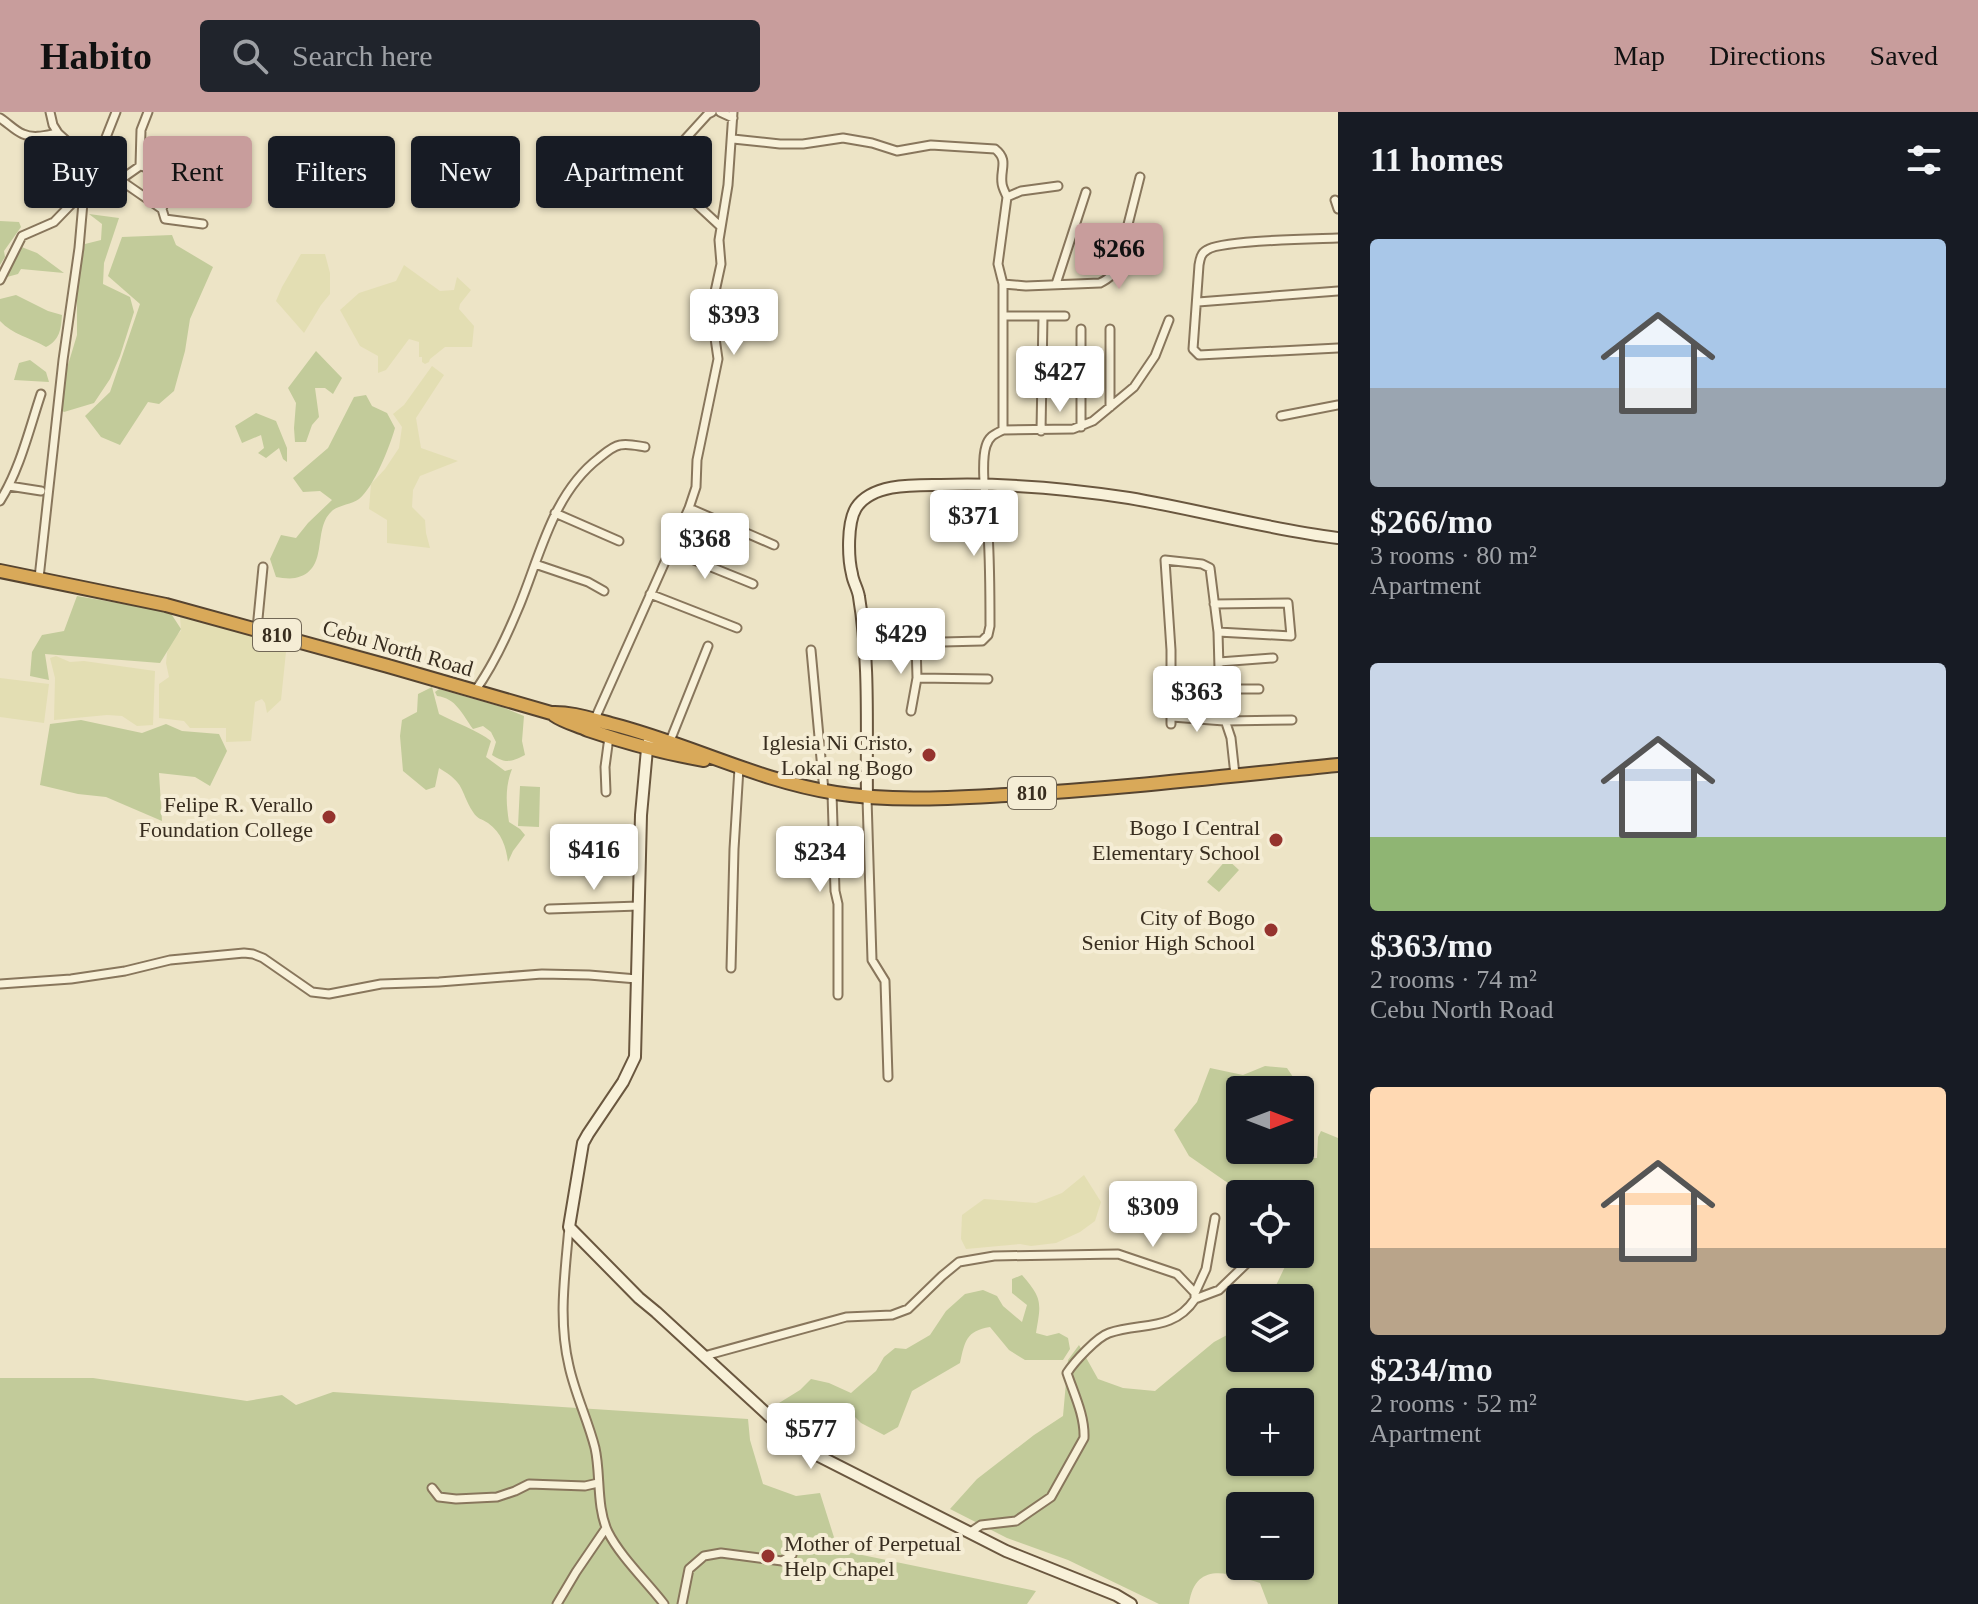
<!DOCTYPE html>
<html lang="en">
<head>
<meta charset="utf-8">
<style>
	:root { --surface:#171b24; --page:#20242c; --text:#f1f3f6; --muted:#9ea1a6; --accent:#c89d9c }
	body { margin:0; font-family:"Times New Roman",serif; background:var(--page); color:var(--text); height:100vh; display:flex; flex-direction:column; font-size:30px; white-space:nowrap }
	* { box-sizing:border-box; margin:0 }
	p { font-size:26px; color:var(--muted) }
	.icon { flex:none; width:44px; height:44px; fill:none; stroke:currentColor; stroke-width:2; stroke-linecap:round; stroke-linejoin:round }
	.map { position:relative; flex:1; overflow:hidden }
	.side { display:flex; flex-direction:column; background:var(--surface); width:640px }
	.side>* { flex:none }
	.top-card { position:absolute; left:24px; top:24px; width:760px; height:72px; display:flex; gap:16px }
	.needle { width:52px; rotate:90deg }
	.buttons { position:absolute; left:1226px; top:964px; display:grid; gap:16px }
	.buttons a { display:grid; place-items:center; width:88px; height:88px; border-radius:8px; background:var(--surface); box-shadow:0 2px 6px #0004; font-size:40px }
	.price { position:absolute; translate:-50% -68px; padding:0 18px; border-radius:8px; background:#fff; color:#222; font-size:26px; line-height:52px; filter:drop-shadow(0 2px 4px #0008) }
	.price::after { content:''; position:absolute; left:50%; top:48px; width:24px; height:18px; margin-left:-12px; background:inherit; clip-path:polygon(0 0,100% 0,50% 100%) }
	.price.on { background:var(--accent); color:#111 }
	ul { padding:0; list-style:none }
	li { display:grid; align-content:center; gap:16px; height:424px; padding:0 32px }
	li span { display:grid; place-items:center; height:248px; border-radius:8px; color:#555 }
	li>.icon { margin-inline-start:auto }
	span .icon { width:144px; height:144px; fill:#fffc; stroke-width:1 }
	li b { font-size:34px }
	h2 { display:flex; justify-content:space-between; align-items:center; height:96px; padding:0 32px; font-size:34px }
	.pill { padding:0 28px; border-radius:8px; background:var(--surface); box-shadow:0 2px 6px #0004; font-size:28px; line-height:72px }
	.pill.on { background:var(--accent); color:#111 }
	header { display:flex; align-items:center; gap:48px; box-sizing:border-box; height:112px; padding:0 40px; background:var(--accent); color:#111 }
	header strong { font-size:38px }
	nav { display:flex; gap:44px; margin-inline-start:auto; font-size:28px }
	.search { width:560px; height:72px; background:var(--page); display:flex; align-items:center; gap:20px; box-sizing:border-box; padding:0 28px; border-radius:8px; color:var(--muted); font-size:30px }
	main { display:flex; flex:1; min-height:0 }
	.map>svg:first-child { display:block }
	.farmland { fill:#e3deb3 }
	.green { fill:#c2cb9a; fill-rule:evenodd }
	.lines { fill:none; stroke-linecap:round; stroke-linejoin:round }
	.street-casing { stroke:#88765c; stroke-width:11 }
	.secondary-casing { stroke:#6a573f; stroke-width:14 }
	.highway-casing { stroke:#564430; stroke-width:16 }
	.street { stroke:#f8f1d9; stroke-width:7 }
	.secondary { stroke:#f8f1d9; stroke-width:10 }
	.highway { stroke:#d9a959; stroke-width:12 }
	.poi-dot { fill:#95332e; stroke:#f5edd5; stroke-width:3 }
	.labels { text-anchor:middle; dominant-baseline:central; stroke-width:8; stroke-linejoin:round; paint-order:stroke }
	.shield { fill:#f5edd5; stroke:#716756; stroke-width:2 }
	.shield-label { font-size:20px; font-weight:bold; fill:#382d1f }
	.street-label { font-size:22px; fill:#382d1f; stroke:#f5edd5 }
	.poi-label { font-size:22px; fill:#382d1f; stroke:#f5edd5; text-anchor:end }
</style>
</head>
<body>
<header>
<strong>Habito</strong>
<div class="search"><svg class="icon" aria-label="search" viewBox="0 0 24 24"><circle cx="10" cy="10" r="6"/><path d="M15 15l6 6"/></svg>Search here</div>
<nav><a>Map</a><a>Directions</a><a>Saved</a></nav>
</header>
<main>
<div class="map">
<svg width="1338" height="1492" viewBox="0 0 1338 1492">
	<rect width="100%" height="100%" fill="#ede4c6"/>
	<path class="farmland" d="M301 142H325L330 161V182L321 193 304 221 276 189 282 175Z
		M404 153 440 179 454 178 457 165 471 178 460 192 459 197 474 214 472 235H445L430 247 429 250 425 252 422 250V245H419V230L409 227 386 258 378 261V244L360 234 340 198 359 181 396 169Z
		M432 254 444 263 416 306 421 336 458 349 420 364 413 378 412 395 425 408 426 421 430 436 387 431V408L369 397 371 372 385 357 399 336 402 315 393 302 404 293Z
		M180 504 287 530 281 588 267 601 265 591 262 587 255 590 251 629 226 630V616H190L184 609 159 606V572L169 565 166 551 167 541 172 527 181 519Z
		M56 544 70 550 84 549 155 559 153 613 137 614 122 604 107 603 54 608 55 566 50 546Z
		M0 566 49 572 44 611 0 605Z
		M1084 1063 1101 1090 1095 1109 1080 1120 1056 1131 1031 1134 1020 1132 966 1137 961 1127 962 1103 984 1087 1036 1091 1062 1081Z"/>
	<path class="green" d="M89 102 119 106 104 151 103 172 130 185 134 200 120 244 110 267 94 291 64 300 58 296 64 266 77 223V178L85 132 101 128 102 112Z
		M0 109 19 110 21 115 4 139 5 145 0 153Z
		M172 123 176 133 213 155 190 207 185 239 174 279 159 292 148 290 120 333 101 325 85 304 110 280 140 192 108 164 122 125Z
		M19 134 37 141 64 161 21 157 18 162 7 165 9 148Z
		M16 183 48 199 62 203C61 217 60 228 46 235 29 225 13 223 0 209V187Z
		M316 239 342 266 333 282 325 276H315L319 305 312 313 306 330H295L294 316 296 291 288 276Z
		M30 248 46 260 49 270 14 268 19 251Z
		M366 283 372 294 387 301 395 316C390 334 374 375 359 387 351 393 337 393 331 400 312 418 330 459 295 466 289 467 282 466 276 465L270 447 281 423 296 426 308 411 332 388 320 379 303 380 293 366 328 336 354 285Z
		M256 301 276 309 287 336V350L283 347 279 336 266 346 258 341 264 336 261 323 242 331 235 314Z
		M77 484 170 500 181 517 160 551 45 542 49 568 30 564 32 540 42 523 64 519Z
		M432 575 439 602C454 610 479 619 491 629L486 645 505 659 512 657C505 675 506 691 509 710L520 717 525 723 513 739 508 750C506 735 502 721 488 711 482 707 477 707 473 700 459 677 466 672 439 656L435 675 426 678 403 659 400 624 402 608 417 600 418 582Z
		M439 577 502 595 524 604 522 629 525 643C511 650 506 652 492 643L496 630 491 620 483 614 473 617C462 602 456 586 437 584L435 580Z
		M81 608 142 621 166 612 182 619 219 622 227 639 210 674 195 665 159 661 162 709 106 685 78 682 40 673 50 612Z
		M520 674 540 675 539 715 518 714Z
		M1227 747 1239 758 1219 780 1207 770Z
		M1265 954 1287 956 1295 968 1291 978H1240V1038H1279L1288 1047 1317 1046 1318 1025 1321 1019 1338 1026V1492H1268L1260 1471C1229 1461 1195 1448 1189 1492H1159L1068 1448 1007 1426 950 1397 977 1367 1034 1323 1063 1304 1068 1248 1079 1233 1098 1267 1123 1276 1155 1279 1214 1230 1240 1216V1246H1300V1186H1270L1291 1142H1300V1082H1249L1225 1069 1189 1044 1174 1018 1197 990 1210 956 1243 963ZM1240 1290H1300V1350H1240ZM1240 1394H1300V1454H1240Z
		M1022 1163C1043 1187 1041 1191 1036 1221L1047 1224 1059 1221 1068 1226 1070 1237 1063 1248H1025L1009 1238 990 1215C966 1219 965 1229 960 1251L912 1279 898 1315 884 1323 861 1311 846 1296 833 1304 817 1320 801 1323 788 1313 779 1291 800 1278 811 1267 829 1271 851 1281 876 1259 884 1245 895 1236 906 1237 930 1223 946 1199 965 1182 983 1178 997 1184 1003 1194 1022 1210 1027 1193 1012 1181V1167Z
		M0 1266H93L247 1289 282 1283 296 1293 333 1280 748 1307 750 1328 763 1372 796 1384 820 1381 838 1438 1036 1479 1027 1492H0Z"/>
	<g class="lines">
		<defs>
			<path id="street" d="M720 0 733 6
				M0 6C8 11 15 19 23 22 34 27 47 23 58 21
				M733 27 780 32H803L843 26 872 31 897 39 931 33 995 37C1009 48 1000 57 1002 71 1002 75 1006 82 1007 85
				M677 36 708 2 712 0
				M84 53 101 38 116 0
				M140 54 141 18 148 0
				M649 57 659 67 692 88 720 114
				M85 68H120L162 97 165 107 203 112
				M120 68 140 54C163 57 170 77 162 97
				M1335 88 1338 97
				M1338 126C1315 127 1221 128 1207 138 1201 141 1200 147 1199 153L1193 237 1199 243 1338 236
				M0 168 22 124 54 110 83 80
				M1003 172 1026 174 1100 171C1110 166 1114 162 1118 152L1140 65
				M1056 172 1086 80
				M1198 190 1338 179
				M1003 204H1065
				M1081 217V315
				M1110 217V295
				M1281 304 1338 293
				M1003 318V172L998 152 1007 85 1021 79 1058 74
				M1041 319 1043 204
				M9 374 41 379
				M0 389C20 357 29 318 41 282
				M689 396 774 433
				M555 401 619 429
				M669 438 753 472
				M535 452 588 470 604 479
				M39 466 63 248 79 136 85 68 82 45 78 39 58 21 53 13 50 0
				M650 482 737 516
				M1214 492 1288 491 1291 524 1218 520
				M257 517 263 455
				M864 532 982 529 988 523 990 514C990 483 990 452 988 421 987 399 980 353 986 334 989 324 995 322 1003 318L1073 317 1093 309 1134 275 1155 244 1169 208
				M811 538 824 679
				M1219 550 1273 546
				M917 566 988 567
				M1219 577H1259
				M475 579C493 554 506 526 518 497 540 445 552 382 599 346 605 341 613 334 620 333 628 331 638 334 645 335
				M911 599 917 566 916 531
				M1172 605 1224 609 1292 608
				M594 609 689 396 696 375 697 348 718 247 712 205 713 189 721 152 719 128 728 73 733 0
				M1171 612V538L1165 448 1202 452 1210 456 1218 520 1220 593 1231 626 1235 663
				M670 629 708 534
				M606 680 605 655 609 625
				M832 681 835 779 838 792V883
				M867 686 872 848 885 869 888 965
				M549 797 639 794
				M731 856 734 737 739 656
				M0 872 71 867 125 859 170 848 244 841 253 842 263 846 312 880 329 882 381 872 439 870 542 862 589 863 637 867
				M569 1115C565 1162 558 1208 569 1254 575 1282 588 1308 595 1336 601 1362 596 1395 608 1420 620 1444 647 1470 664 1492
				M1195 1181 1206 1157 1215 1106
				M1195 1187 1219 1178 1246 1152
				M704 1244 846 1205 892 1203 908 1197 942 1164 959 1150 994 1144 1118 1142 1177 1162 1195 1181V1187C1173 1220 1141 1210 1109 1221 1097 1225 1074 1250 1067 1261 1074 1282 1085 1304 1084 1326L1051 1385 1016 1409 981 1413 969 1421
				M432 1376 439 1385 456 1387 497 1385 515 1379 529 1372 585 1374 598 1371
				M557 1492 576 1460 606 1416
				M682 1492 689 1457 704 1444 721 1441 782 1449 792 1443"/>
			<path id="secondary" d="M649 629 647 637 641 703 635 945 623 970 588 1022 583 1031 569 1115 639 1186 656 1200 805 1337 1006 1439 1116 1483 1131 1492
				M867 686C866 620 870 551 859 485 858 477 853 470 852 462 848 446 847 411 856 396 872 371 915 373 941 373 1005 371 1065 376 1129 386 1199 398 1267 417 1338 426"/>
			<path id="highway" d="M0 459 166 493 388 554 551 601C571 600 591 607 611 612 687 631 758 669 836 681 892 690 949 686 1006 683 1117 677 1227 664 1338 653
				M554 603C564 610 577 613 588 618 626 631 664 641 704 648"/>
		</defs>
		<use href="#street" class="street-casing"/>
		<use href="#secondary" class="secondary-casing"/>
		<use href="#highway" class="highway-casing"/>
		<use href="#street" class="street"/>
		<use href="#secondary" class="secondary"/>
		<use href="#highway" class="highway"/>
	</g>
	<g class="poi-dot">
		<circle cx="929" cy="643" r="8"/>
		<circle cx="329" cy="705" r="8"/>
		<circle cx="1276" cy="728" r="8"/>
		<circle cx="1271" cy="818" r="8"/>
		<circle cx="768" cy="1444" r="8"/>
	</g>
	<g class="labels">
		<g class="shield">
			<rect x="253" y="507" width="48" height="32" rx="6"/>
			<rect x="1008" y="665" width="48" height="32" rx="6"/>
		</g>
		<g class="shield-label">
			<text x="277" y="523">810</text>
			<text x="1032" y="681">810</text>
		</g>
		<g class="street-label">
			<text transform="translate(398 536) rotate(16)">Cebu North Road</text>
		</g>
		<g class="poi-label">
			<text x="913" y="630">Iglesia Ni Cristo,<tspan x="913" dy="25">Lokal ng Bogo</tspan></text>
			<text x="313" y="692">Felipe R. Verallo<tspan x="313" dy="25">Foundation College</tspan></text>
			<text x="1260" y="715">Bogo I Central<tspan x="1260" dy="25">Elementary School</tspan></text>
			<text x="1255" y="805">City of Bogo<tspan x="1255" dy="25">Senior High School</tspan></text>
			<text x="784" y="1431" text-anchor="start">Mother of Perpetual<tspan x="784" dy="25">Help Chapel</tspan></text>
		</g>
	</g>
</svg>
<div class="buttons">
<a><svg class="needle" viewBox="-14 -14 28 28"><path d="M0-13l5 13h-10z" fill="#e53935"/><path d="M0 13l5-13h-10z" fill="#9ea1a6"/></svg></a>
<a><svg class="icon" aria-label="locate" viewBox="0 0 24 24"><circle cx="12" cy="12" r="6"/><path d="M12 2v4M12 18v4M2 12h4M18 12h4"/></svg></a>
<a><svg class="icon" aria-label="layers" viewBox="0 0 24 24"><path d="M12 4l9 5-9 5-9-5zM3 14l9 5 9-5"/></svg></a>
<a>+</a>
<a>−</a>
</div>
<b class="price on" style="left:1119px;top:179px">$266</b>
<b class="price" style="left:734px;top:245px">$393</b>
<b class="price" style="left:1060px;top:302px">$427</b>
<b class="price" style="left:974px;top:446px">$371</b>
<b class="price" style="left:705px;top:469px">$368</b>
<b class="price" style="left:901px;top:564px">$429</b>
<b class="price" style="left:1197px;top:622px">$363</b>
<b class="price" style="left:594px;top:780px">$416</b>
<b class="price" style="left:820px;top:782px">$234</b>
<b class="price" style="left:1153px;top:1137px">$309</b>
<b class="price" style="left:811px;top:1359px">$577</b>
<div class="top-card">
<a class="pill">Buy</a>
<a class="pill on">Rent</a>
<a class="pill">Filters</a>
<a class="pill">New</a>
<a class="pill">Apartment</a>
</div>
</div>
<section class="side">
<h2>11 homes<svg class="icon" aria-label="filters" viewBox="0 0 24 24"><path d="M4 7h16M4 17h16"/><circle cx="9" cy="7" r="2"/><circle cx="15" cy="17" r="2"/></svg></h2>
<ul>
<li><span style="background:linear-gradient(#a9c7e8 60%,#9aa5b1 0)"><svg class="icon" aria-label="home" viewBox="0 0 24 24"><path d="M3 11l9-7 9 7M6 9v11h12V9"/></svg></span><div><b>$266/mo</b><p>3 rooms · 80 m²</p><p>Apartment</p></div></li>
<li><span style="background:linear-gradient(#c9d6e8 70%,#8fb573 0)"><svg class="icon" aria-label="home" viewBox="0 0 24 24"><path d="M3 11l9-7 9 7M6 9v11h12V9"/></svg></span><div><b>$363/mo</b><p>2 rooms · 74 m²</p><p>Cebu North Road</p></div></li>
<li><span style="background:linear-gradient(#ffd9b3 65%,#b9a48a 0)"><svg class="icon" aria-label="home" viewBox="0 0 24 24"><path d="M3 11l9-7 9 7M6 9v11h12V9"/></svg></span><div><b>$234/mo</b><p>2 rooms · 52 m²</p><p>Apartment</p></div></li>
</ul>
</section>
</main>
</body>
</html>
